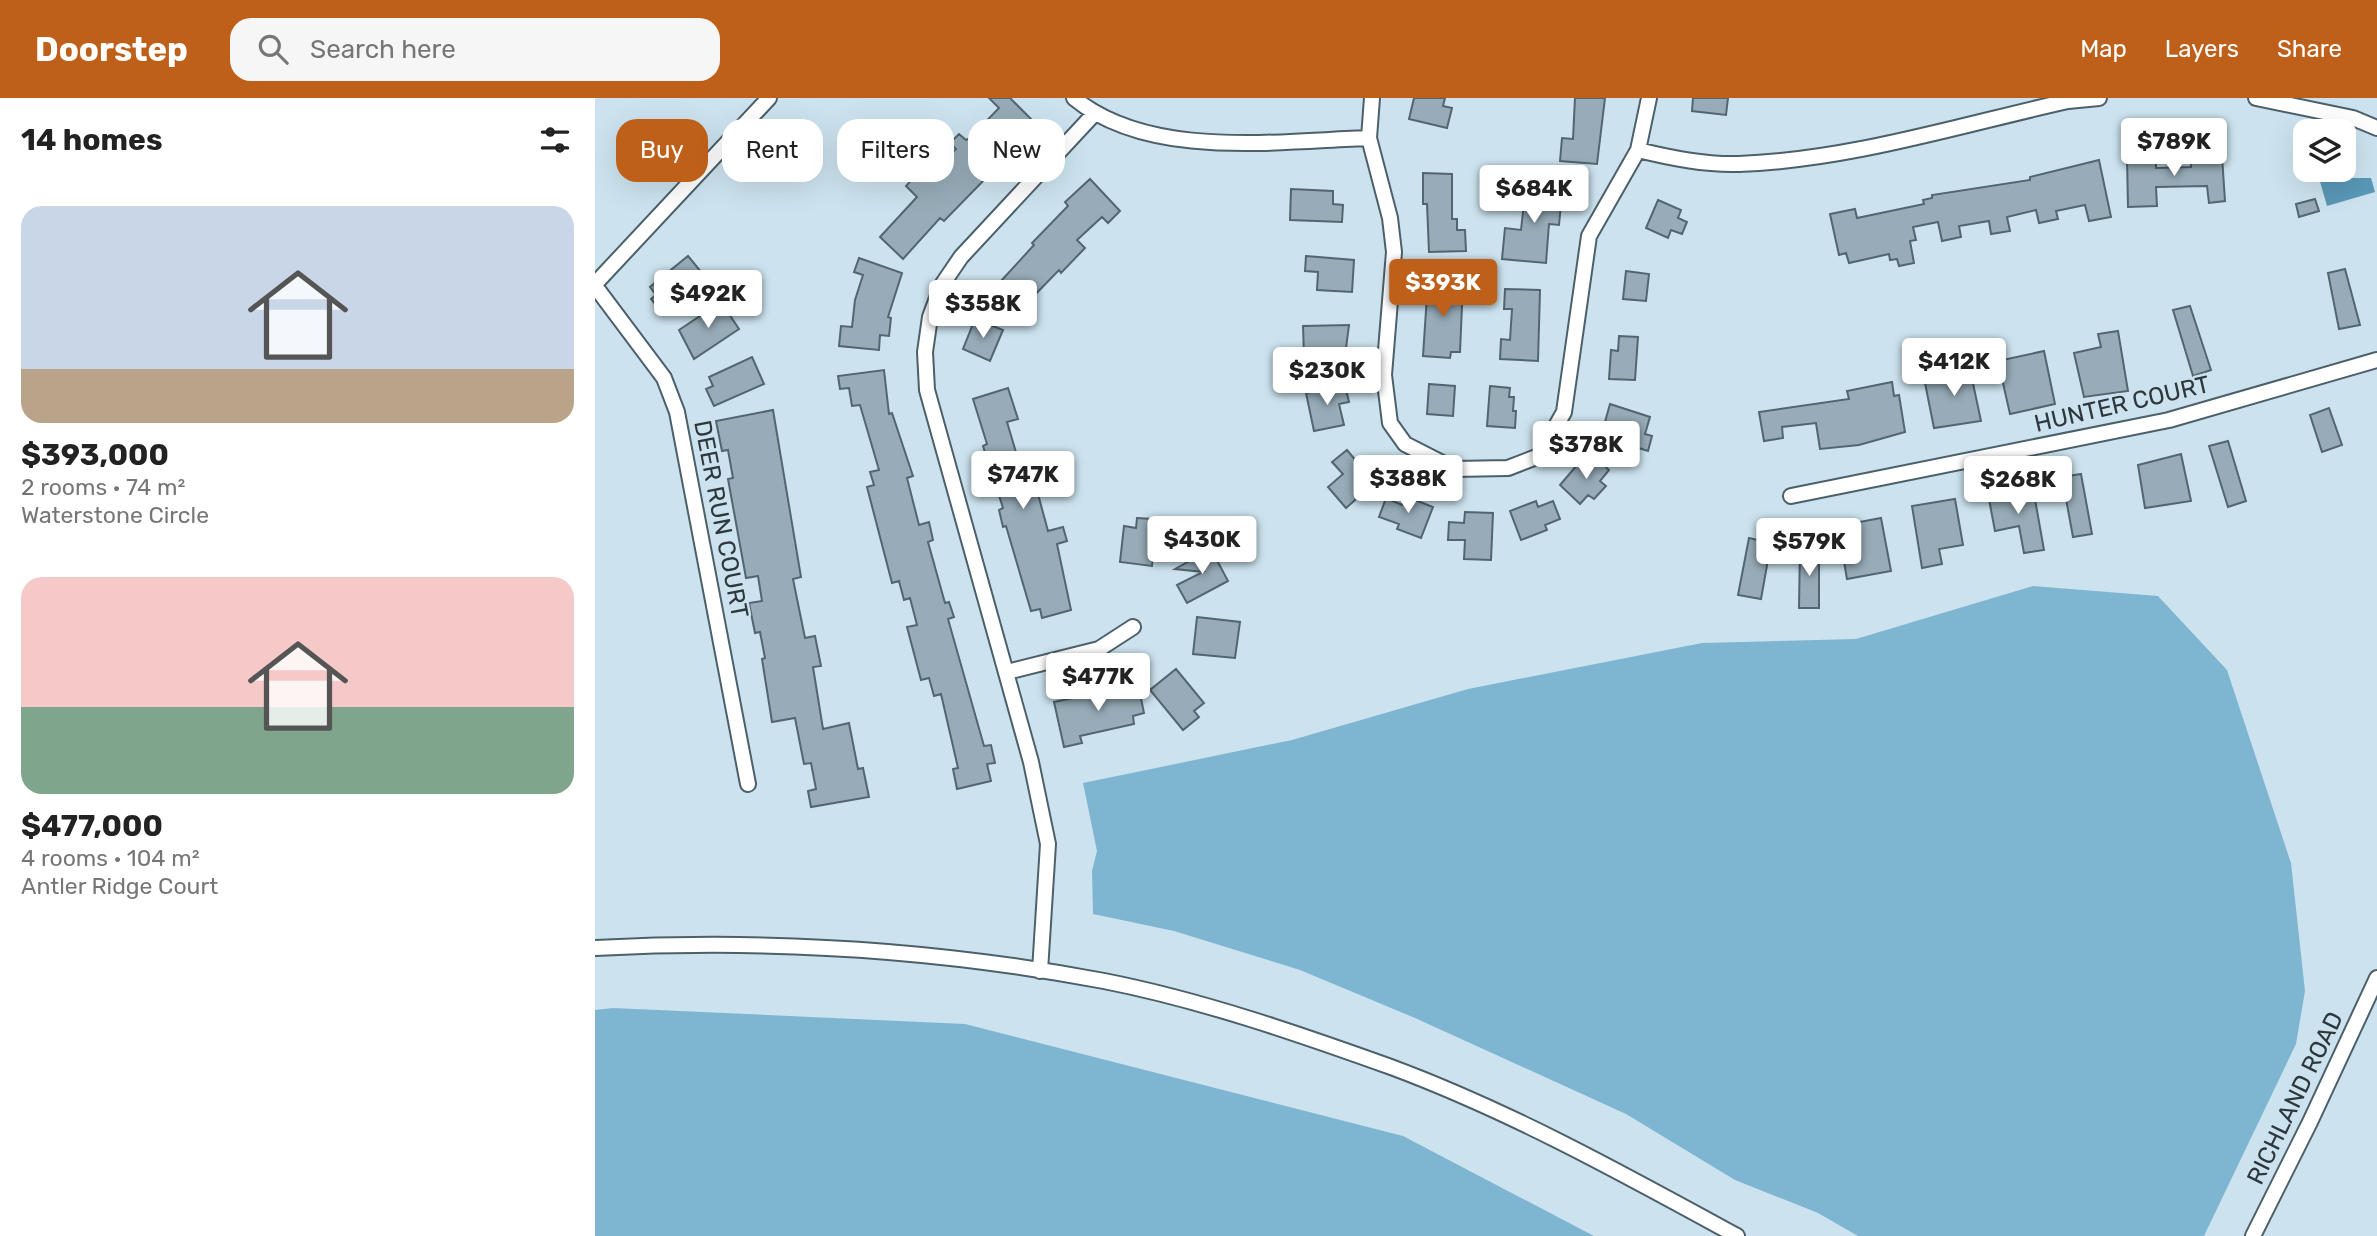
<!DOCTYPE html>
<html lang="en">
<head>
<meta charset="utf-8">
<style>
	:root { --surface:#fff; --page:#f6f6f6; --text:#222; --muted:#767676; --accent:#bf601a }
	body { margin:0; font-family:Rubik,sans-serif; background:var(--page); color:var(--text); height:100vh; display:flex; flex-direction:column; font-size:26px; white-space:nowrap }
	* { box-sizing:border-box; margin:0 }
	p { font-size:23px; color:var(--muted) }
	.icon { flex:none; width:38px; height:38px; fill:none; stroke:currentColor; stroke-width:2; stroke-linecap:round; stroke-linejoin:round }
	.map { position:relative; flex:1; overflow:hidden }
	.side { display:flex; flex-direction:column; background:var(--surface); width:595px }
	.side>* { flex:none }
	.top-card { position:absolute; left:21px; top:21px; width:665px; height:63px; display:flex; gap:14px }
	.fabs { position:absolute; left:1698px; top:21px; display:grid; gap:14px }
	.fabs a { display:grid; place-items:center; width:63px; height:63px; border-radius:14px; background:var(--surface); box-shadow:0 7px 28px #0002; font-size:35px }
	.price { position:absolute; translate:-50% -60px; padding:0 16px; border-radius:7px; background:#fff; color:#222; font-size:23px; line-height:46px; filter:drop-shadow(0 2px 4px #0008) }
	.price::after { content:''; position:absolute; left:50%; top:42px; width:21px; height:16px; margin-left:-10px; background:inherit; clip-path:polygon(0 0,100% 0,50% 100%) }
	.price.selected { background:var(--accent); color:#fff }
	ul { padding:0; list-style:none }
	li { display:grid; align-content:center; gap:14px; height:371px; padding:0 21px }
	li span { display:grid; place-items:center; height:217px; border-radius:21px; color:#555 }
	li>.icon { margin-inline-start:auto }
	span .icon { width:126px; height:126px; fill:#fffc; stroke-width:1 }
	li b { font-size:30px }
	h2 { display:flex; justify-content:space-between; align-items:center; height:84px; padding:0 21px; font-size:30px }
	.tag { padding:0 24px; border-radius:21px; background:var(--surface); box-shadow:0 7px 28px #0002; font-size:24px; line-height:63px }
	.tag.selected { background:var(--accent); color:#fff }
	header { display:flex; align-items:center; gap:42px; box-sizing:border-box; height:98px; padding:0 35px; background:var(--accent); color:#fff }
	header strong { font-size:33px }
	nav { display:flex; gap:38px; margin-inline-start:auto; font-size:24px }
	.search { width:490px; height:63px; background:var(--page); display:flex; align-items:center; gap:18px; box-sizing:border-box; padding:0 24px; border-radius:21px; color:var(--muted); font-size:26px }
	main { display:flex; flex:1; min-height:0 }
	.map>svg:first-child { display:block }
	.green { fill:#7eb6d2 }
	.water { fill:#5998b7 }
	.building { fill:#97acb8; stroke:#526670; stroke-width:2 }
	.lines { fill:none; stroke-linecap:round; stroke-linejoin:round }
	.street-casing { stroke:#4c606a; stroke-width:18 }
	.street { stroke:#fff; stroke-width:14 }
	.labels { text-anchor:middle; dominant-baseline:central; stroke-width:5; stroke-linejoin:round; paint-order:stroke }
	.street-label { font-size:24px; fill:#2e373c; stroke:#cce3ef }
</style>
</head>
<body>
<header>
<strong>Doorstep</strong>
<div class="search"><svg class="icon" aria-label="search" viewBox="0 0 24 24"><circle cx="10" cy="10" r="6"/><path d="M15 15l6 6"/></svg>Search here</div>
<nav><a>Map</a><a>Layers</a><a>Share</a></nav>
</header>
<main>
<section class="side">
<h2>14 homes<svg class="icon" aria-label="filters" viewBox="0 0 24 24"><path d="M4 7h16M4 17h16"/><circle cx="9" cy="7" r="2"/><circle cx="15" cy="17" r="2"/></svg></h2>
<ul>
<li><span style="background:linear-gradient(#c9d6e8 75%,#b9a48a 0)"><svg class="icon" aria-label="home" viewBox="0 0 24 24"><path d="M3 11l9-7 9 7M6 9v11h12V9"/></svg></span><div><b>$393,000</b><p>2 rooms · 74 m²</p><p>Waterstone Circle</p></div></li>
<li><span style="background:linear-gradient(#f6c9c9 60%,#7fa58c 0)"><svg class="icon" aria-label="home" viewBox="0 0 24 24"><path d="M3 11l9-7 9 7M6 9v11h12V9"/></svg></span><div><b>$477,000</b><p>4 rooms · 104 m²</p><p>Antler Ridge Court</p></div></li>
</ul>
</section>
<div class="map">
<svg width="1782" height="1138" viewBox="0 0 1782 1138">
	<rect width="100%" height="100%" fill="#cce3ef"/>
	<path class="green" d="M1438 488 1563 498 1632 572 1696 765 1710 893 1701 946 1609 1138H1263L1223 1115 1140 1082 1031 1016 820 920 705 872 579 833 498 816 497 773 502 753 488 685 697 642 873 591 1107 545 1261 541Z
		M18 910 370 926 808 1038 999 1138H0V912Z"/>
	<path class="water" d="M1724 80H1776L1780 94 1732 108Z"/>
	<path class="building" d="M394 0H415L439 24 389 72 394 77 349 123 345 120 308 161 285 139 322 99 311 88 332 65 341 72 361 51 355 45 364 36 371 42 376 39 404 10Z
		M819 0H850L848 8 857 10 852 30 814 21Z
		M980 0H1010L1002 66 965 63 967 40 978 41Z
		M1098 0H1133L1131 17 1097 13Z
		M1616 54 1617 59 1627 58 1630 103 1614 105 1612 88 1561 89 1562 108 1533 109 1532 61 1561 60V70L1596 69 1595 55Z
		M1504 62 1516 119 1494 123 1490 107 1461 113 1463 121 1444 125 1441 112 1412 119 1415 133 1396 136 1394 123 1364 128 1366 139 1347 143 1343 124 1318 129 1321 142 1315 143 1319 165 1304 168 1302 161 1295 162 1294 156 1254 165 1251 155 1244 157 1235 116 1260 111 1262 120 1329 106 1328 102 1337 100V97L1435 82V79Z
		M828 75 857 76V121H862V132H870L871 153 834 154 832 106H828Z
		M495 81 525 113 513 125 507 119 482 142 490 150 466 175 464 172 431 206 406 183 439 147 437 145 473 108 470 104Z
		M941 82 961 84 960 95H967L964 127 954 126 951 165 907 161 910 130 926 132 930 96 939 97Z
		M696 91 738 93V106L748 107 747 124 695 122Z
		M1720 101 1724 113 1704 119 1701 106Z
		M1063 102 1086 112 1083 120 1092 124 1087 136 1076 132 1073 140 1051 130Z
		M93 158 112 181 69 217 56 201 61 197 55 189Z
		M711 158 759 162 757 194 722 192 723 174 710 173Z
		M264 160 307 175 293 219 296 220 294 238 285 237 284 252 244 248 246 228 257 229 260 202 268 177 259 174Z
		M1750 171 1765 227 1744 231 1733 175Z
		M1031 173 1054 176 1051 203 1028 201Z
		M833 182 868 185 865 254H856L855 260 828 258Z
		M910 191 945 192 943 263 905 261 906 241 915 242 917 211H909Z
		M126 204 144 231 99 261 84 232Z
		M1595 208 1616 272 1598 278 1578 212Z
		M380 221 408 232 395 263 368 251Z
		M754 227 750 258 709 259 708 228Z
		M1523 233 1533 293 1489 299 1479 255 1506 249 1503 236Z
		M1024 238 1043 239 1040 282 1014 281 1016 252 1023 253Z
		M1449 253 1460 306 1415 316 1403 263Z
		M157 259 169 286 119 308 111 291 118 288 114 279Z
		M1373 262 1386 323 1339 330 1330 285 1356 280 1353 266Z
		M289 272 294 316 297 315 318 378 312 380 324 427 334 424 338 442 333 444 350 505 354 504 359 519 353 521 389 648 396 647 400 665 392 666 396 683 362 691 358 671 363 670 346 596 339 598 334 580 326 582 312 529 322 527 315 500 309 502 304 483 297 485 272 389 279 387 275 374 284 372 265 307 257 308 254 290 245 291 243 278Z
		M1297 284 1299 298 1304 297 1310 334 1264 347 1225 351 1221 325 1187 329 1188 340 1169 343 1164 314 1254 301 1252 293Z
		M834 286 860 288 858 318 832 316Z
		M750 287 754 304 744 306 749 327 719 333 711 295Z
		M895 288 915 290 914 299H919L918 313H921L920 330 892 328Z
		M413 290 423 321 412 324 431 388 440 385 453 433 468 429 472 443 462 446 476 512 447 520 445 511 436 513 411 428 408 429 404 412 408 410 388 348 392 346 378 301Z
		M1015 306 1055 319 1050 336 1057 338 1053 353 1006 338Z
		M1734 310 1747 347 1727 354 1715 317Z
		M178 312 206 479 198 481 210 540 220 538 226 568 218 569 228 631 254 625 263 671 268 670 274 699 216 709 213 693 221 691 216 665 209 666 200 620 177 624 167 561 170 560 165 534 160 535 154 505 167 503 163 478 151 480 133 381 138 380 133 352 127 353 121 323Z
		M1633 343 1651 403 1633 409 1614 348Z
		M752 352 762 364 767 359 785 380 751 410 733 389 748 376 737 364Z
		M1586 356 1596 403 1550 410 1543 367Z
		M1001 360 1014 372 1005 383 1011 388 999 401 993 397 985 406 965 387 983 366 990 372Z
		M1486 376 1497 436 1478 439 1467 379Z
		M1438 390 1449 452 1429 455 1424 428 1400 433 1393 396Z
		M810 398 838 409 826 440 802 431 804 426 784 419 791 400 807 407Z
		M1360 401 1368 447 1344 451 1347 466 1327 470 1317 408Z
		M941 403 943 409 958 403 965 421 950 427 952 432 926 442 915 413Z
		M870 414 898 415 896 462 869 461 870 442H853L854 424 869 425Z
		M542 420 557 421 556 429 561 430 557 468 525 464 529 428 541 430Z
		M1286 420 1296 473 1252 481 1243 428Z
		M1154 440 1176 445 1166 501 1143 497Z
		M1205 449H1224V510H1204Z
		M616 451 633 483 592 505 582 487 608 474 580 471Z
		M602 519 645 524 640 560 598 556Z
		M581 571 609 605 599 613 604 619 588 632 555 592Z
		M543 586 549 615 538 618 539 626 485 638 487 645 469 649 459 604Z"/>
	<g class="lines">
		<defs>
			<path id="street" d="M479 0C554 62 683 43 774 40
				M777 0 774 40 795 120 799 154 789 277 795 325 810 346 859 371 913 370 944 358 969 314 994 138 1043 52 1054 0
				M1661 0 1758 20 1782 30
				M1043 52C1076 60 1110 67 1144 66 1255 62 1365 27 1473 3L1504 0
				M0 186 174 0
				M0 188 69 280 82 314 153 686
				M1196 398 1574 322 1782 262
				M412 574 504 551 538 529
				M0 850C171 841 340 851 509 883 606 902 704 936 796 969 917 1014 1030 1077 1142 1138
				M445 873 453 746 436 664 332 292 330 254 335 219 347 187 366 159 499 16
				M1658 1138 1715 1024 1782 880"/>
		</defs>
		<use href="#street" class="street-casing"/>
		<use href="#street" class="street"/>
	</g>
	<g class="labels">
		<g class="street-label">
			<text transform="translate(1527 306) rotate(-13)">HUNTER COURT</text>
			<text transform="translate(126 421) rotate(79)">DEER RUN COURT</text>
			<text transform="translate(1700 1000) rotate(-64)">RICHLAND ROAD</text>
		</g>
	</g>
</svg>
<div class="fabs">
<a><svg class="icon" aria-label="layers" viewBox="0 0 24 24"><path d="M12 4l9 5-9 5-9-5zM3 14l9 5 9-5"/></svg></a>
</div>
<b class="price" style="left:1579px;top:80px">$789K</b>
<b class="price" style="left:939px;top:127px">$684K</b>
<b class="price selected" style="left:848px;top:221px">$393K</b>
<b class="price" style="left:113px;top:232px">$492K</b>
<b class="price" style="left:388px;top:242px">$358K</b>
<b class="price" style="left:1359px;top:300px">$412K</b>
<b class="price" style="left:732px;top:309px">$230K</b>
<b class="price" style="left:991px;top:383px">$378K</b>
<b class="price" style="left:428px;top:413px">$747K</b>
<b class="price" style="left:813px;top:417px">$388K</b>
<b class="price" style="left:1423px;top:418px">$268K</b>
<b class="price" style="left:607px;top:478px">$430K</b>
<b class="price" style="left:1214px;top:480px">$579K</b>
<b class="price" style="left:503px;top:615px">$477K</b>
<div class="top-card">
<a class="tag selected">Buy</a>
<a class="tag">Rent</a>
<a class="tag">Filters</a>
<a class="tag">New</a>
</div>
</div>
</main>
</body>
</html>
